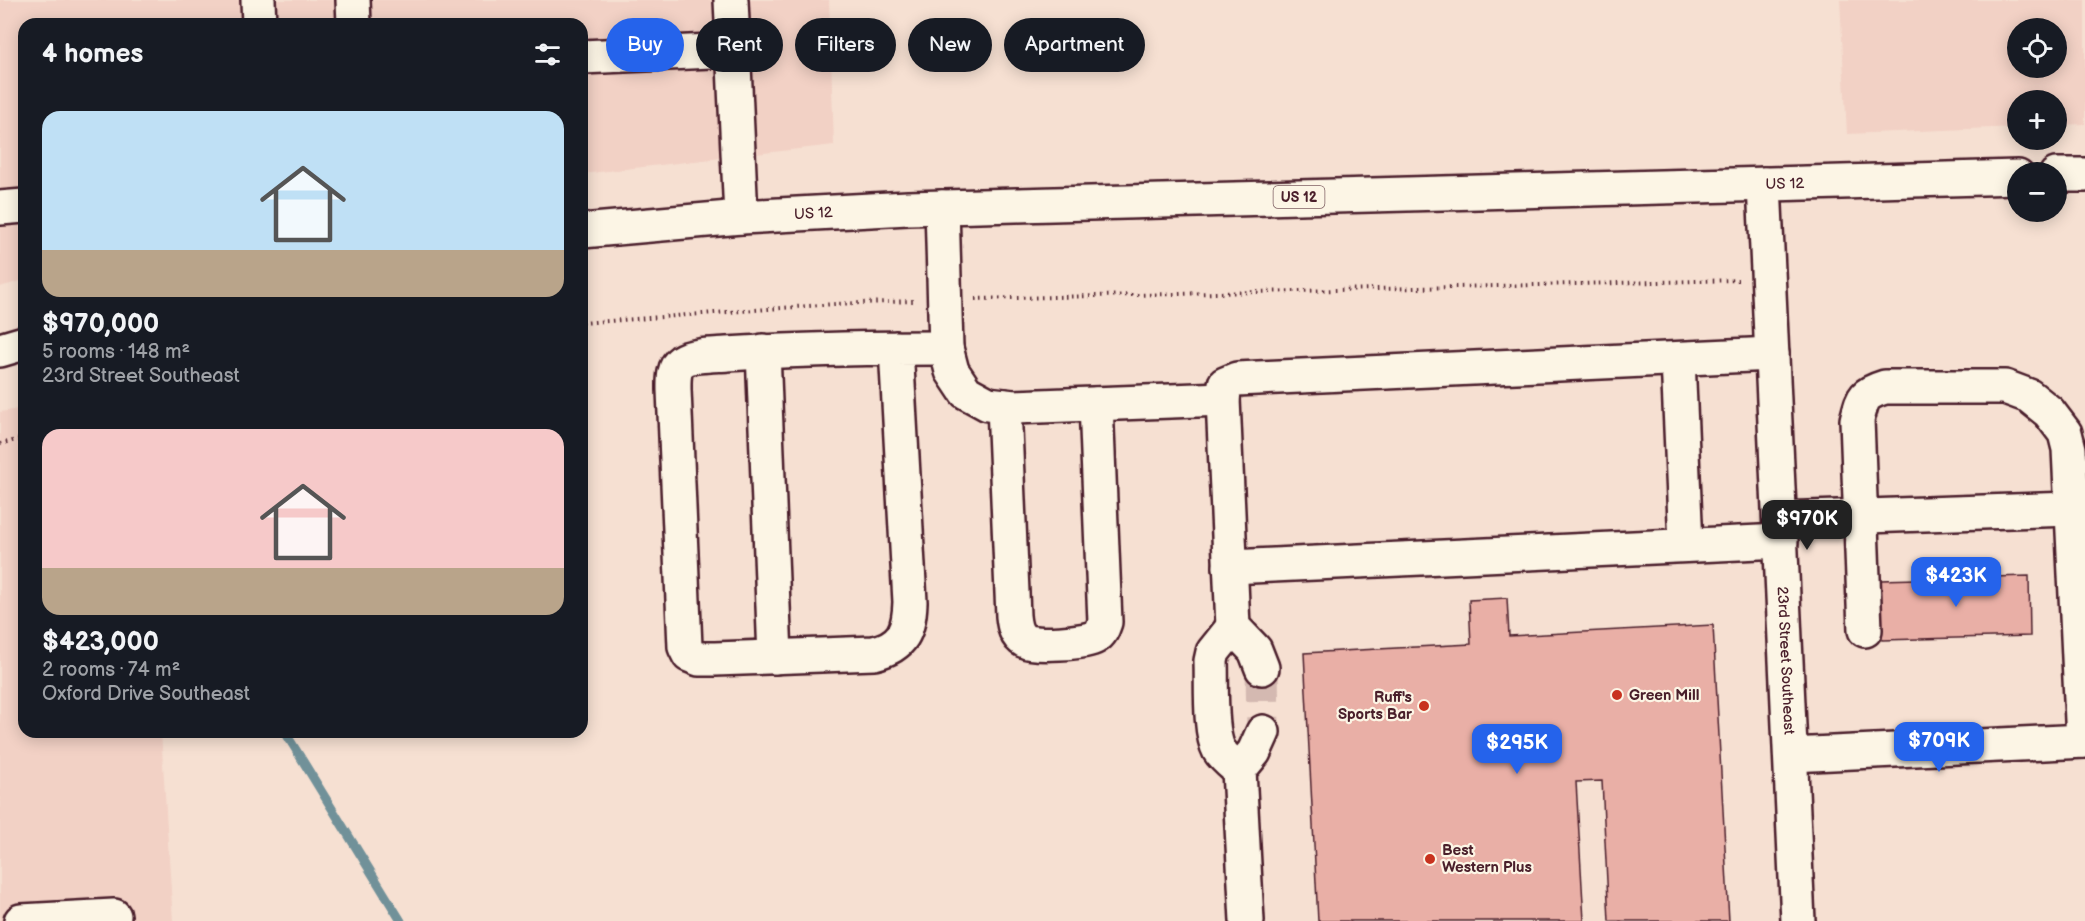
<!DOCTYPE html>
<html lang="en">
<head>
<meta charset="utf-8">
<style>
	:root { --surface:#171b24; --page:#242831; --text:#f1f3f6; --muted:#9ea1a6; --accent:#2563eb }
	body { margin:0; font-family:"Balsamiq Sans",sans-serif; background:var(--page); color:var(--text); height:100vh; display:flex; flex-direction:column; font-size:22px; white-space:nowrap }
	* { box-sizing:border-box; margin:0 }
	p { font-size:20px; color:var(--muted) }
	.icon { flex:none; width:33px; height:33px; fill:none; stroke:currentColor; stroke-width:2; stroke-linecap:round; stroke-linejoin:round }
	.map { position:relative; flex:1; overflow:hidden }
	.panel { position:absolute; left:18px; top:18px; width:570px; height:720px; display:flex; flex-direction:column; background:var(--surface); border-radius:18px; box-shadow:0 3px 15px #0003 }
	.panel>* { flex:none }
	.hud { position:absolute; left:606px; top:18px; width:570px; height:54px; display:flex; gap:12px }
	.buttons { position:absolute; left:2007px; top:18px; display:grid; gap:12px }
	.buttons a { display:grid; place-items:center; width:60px; height:60px; border-radius:50%; background:var(--surface); box-shadow:0 3px 15px #0003; font-size:30px }
	.price { position:absolute; translate:-50% -51px; padding:0 14px; border-radius:12px; background:var(--accent); color:#fff; font-size:20px; line-height:39px; filter:drop-shadow(0 2px 3px #0008) }
	.price::after { content:''; position:absolute; left:50%; top:36px; width:18px; height:14px; margin-left:-9px; background:inherit; clip-path:polygon(0 0,100% 0,50% 100%) }
	.price.on { background:#222; color:#fff }
	ul { padding:0; list-style:none }
	li { display:grid; align-content:center; gap:12px; height:318px; padding:0 24px }
	li span { display:grid; place-items:center; height:186px; border-radius:18px; color:#555 }
	li>.icon { margin-inline-start:auto }
	span .icon { width:108px; height:108px; fill:#fffc; stroke-width:1 }
	li b { font-size:26px }
	h2 { display:flex; justify-content:space-between; align-items:center; height:72px; padding:0 24px; font-size:26px }
	.tag { padding:0 21px; border-radius:27px; background:var(--surface); box-shadow:0 3px 15px #0003; font-size:21px; line-height:54px }
	.tag.on { background:var(--accent); color:#fff }
	.map>svg:first-child { display:block }
	.built { fill:#f2d1c5; fill-rule:evenodd }
	.lines { fill:none; stroke-linecap:round; stroke-linejoin:round }
	.stream { stroke:#719199; stroke-width:9 }
	.building { fill:#e9afa6; stroke:#4a1f2b; stroke-width:1.5 }
	.minor-tunnel { stroke:#d4b9b1; stroke-width:33; stroke-dasharray:33 16; stroke-linecap:butt }
	.minor-casing { stroke:#4a1f2b; stroke-width:38 }
	.highway-casing { stroke:#4a1f2b; stroke-width:38 }
	.path { stroke:#4a1f2b; stroke-width:4; stroke-dasharray:1.5 4.5; stroke-linecap:butt }
	.minor { stroke:#fcf5e5; stroke-width:33 }
	.highway { stroke:#fcf5e5; stroke-width:33 }
	.poi-dot { fill:#c8321e; stroke:#fcf5e5; stroke-width:2 }
	.labels { text-anchor:middle; dominant-baseline:central; stroke-width:4.5; stroke-linejoin:round; paint-order:stroke }
	.shield { fill:#fcf5e5; stroke:#7f5f63; stroke-width:1.5 }
	.shield-label { font-size:14px; font-weight:bold; fill:#4a1f2b }
	.street-label { font-size:15px; fill:#4a1f2b; stroke:#fcf5e5 }
	.poi-label { font-size:15px; font-weight:bold; fill:#4a1f2b; stroke:#fcf5e5; text-anchor:start }
</style>
</head>
<body>
<div class="map">
<svg width="2085" height="921" viewBox="0 0 2085 921">
	<rect width="100%" height="100%" fill="#f6e0d2"/>
	<filter id="ink" filterUnits="userSpaceOnUse"><feTurbulence type="fractalNoise" baseFrequency=".0167" numOctaves="2"/><feDisplacementMap in="SourceGraphic" scale="12" xChannelSelector="R" yChannelSelector="G"/><feConvolveMatrix kernelMatrix="1 2 1 2 8 2 1 2 1" color-interpolation-filters="sRGB"/></filter>
	<g filter="url(#ink)">
		<path class="built" d="M0 0H829L834 145 582 174V24H24V280L0 287Z
			M1840 0H2085V124L2057 125 2056 100H2018L2017 127 1847 134ZM2018 28H2056V68H2018Z
			M24 408V732H161L173 921H0V412Z"/>
		<g class="lines">
			<path class="stream" d="M285 732 401 921"/>
		</g>
		<path class="building" d="M2029 576 2030 636 1882 640 1881 580Z
			M1507 598 1509 636 1713 625 1729 921H1609L1602 781 1576 782 1584 921H1318L1304 653 1471 644 1469 600Z"/>
		<g class="lines">
			<path class="minor-tunnel" d="M1262 668 1263 732"/>
			<defs>
				<g id="minor">
					<path d="M258 0 259 24"/>
					<path d="M353 0 354 24"/>
					<path d="M731 0 741 217"/>
					<path d="M582 57 733 50"/>
					<path id="s1" d="M1764 184 1798 921"/>
					<path d="M942 207 946 348 952 371 966 392 988 404 1014 407 1223 399"/>
					<path d="M0 208 24 206"/>
					<path d="M896 348 910 602C909 631 903 646 874 653L715 659H699L689 655 685 647 674 390C674 381 673 367 682 361 690 355 716 355 727 354 800 349 873 348 946 348"/>
					<path d="M763 351 775 657"/>
					<path d="M1678 359 1686 545"/>
					<path d="M1004 406 1013 616C1014 626 1016 636 1025 641 1034 646 1085 643 1095 637 1101 634 1103 628 1105 622L1096 404"/>
					<path d="M1780 519 2072 509"/>
					<path d="M1230 567 1781 541"/>
					<path d="M1233 627 1213 652 1211 661C1212 684 1209 731 1219 750 1224 758 1232 764 1239 770"/>
					<path d="M1865 630 1857 420C1863 398 1862 394 1885 387H2005L2029 396 2049 412 2065 433 2069 449 2083 741"/>
					<path d="M1262 668 1255 650 1233 627 1223 399 1225 384 1237 379 1772 354"/>
					<path d="M1791 755 2085 741"/>
					<path d="M21 921 114 916"/>
					<path d="M1247 921 1239 770 1254 752 1263 732"/>
				</g>
				<g id="highway">
					<path d="M2056 175H2085"/>
					<path id="s2" d="M582 231 741 217 908 208 2018 177"/>
					<path d="M0 350 24 343"/>
				</g>
			</defs>
			<use href="#minor" class="minor-casing"/>
			<use href="#highway" class="highway-casing"/>
			<path class="path" d="M975 299 1738 280
				M582 323 835 304 913 301
				M0 444 24 438"/>
			<use href="#minor" class="minor"/>
			<use href="#highway" class="highway"/>
		</g>
	</g>
	<g class="poi-dot">
		<circle cx="1617" cy="695" r="6"/>
		<circle cx="1424" cy="706" r="6"/>
		<circle cx="1430" cy="859" r="6"/>
	</g>
	<g class="labels">
		<rect class="shield" x="1273.5" y="186" width="51" height="22" rx="4.5"/>
		<g class="shield-label">
			<text x="1299" y="197">US 12</text>
		</g>
		<g class="street-label">
			<text stroke="none"><textPath href="#s2" startOffset="1204">US 12</textPath></text>
			<text stroke="none"><textPath href="#s2" startOffset="232">US 12</textPath></text>
			<text stroke="none"><textPath href="#s1" startOffset="477">23rd Street Southeast</textPath></text>
		</g>
		<g class="poi-label">
			<text x="1629" y="695">Green Mill</text>
			<text x="1412" y="697" text-anchor="end">Ruff's<tspan x="1412" dy="17">Sports Bar</tspan></text>
			<text x="1442" y="850">Best<tspan x="1442" dy="17">Western Plus</tspan></text>
		</g>
	</g>
</svg>
<div class="buttons">
<a><svg class="icon" aria-label="locate" viewBox="0 0 24 24"><circle cx="12" cy="12" r="6"/><path d="M12 2v4M12 18v4M2 12h4M18 12h4"/></svg></a>
<a>+</a>
<a>−</a>
</div>
<b class="price on" style="left:1807px;top:551px">$970K</b>
<b class="price" style="left:1956px;top:608px">$423K</b>
<b class="price" style="left:1939px;top:773px">$709K</b>
<b class="price" style="left:1517px;top:775px">$295K</b>
<div class="hud">
<a class="tag on">Buy</a>
<a class="tag">Rent</a>
<a class="tag">Filters</a>
<a class="tag">New</a>
<a class="tag">Apartment</a>
</div>
<section class="panel">
<h2>4 homes<svg class="icon" aria-label="filters" viewBox="0 0 24 24"><path d="M4 7h16M4 17h16"/><circle cx="9" cy="7" r="2"/><circle cx="15" cy="17" r="2"/></svg></h2>
<ul>
<li><span style="background:linear-gradient(#bfe0f5 75%,#b9a48a 0)"><svg class="icon" aria-label="home" viewBox="0 0 24 24"><path d="M3 11l9-7 9 7M6 9v11h12V9"/></svg></span><div><b>$970,000</b><p>5 rooms · 148 m²</p><p>23rd Street Southeast</p></div></li>
<li><span style="background:linear-gradient(#f6c9c9 75%,#b9a48a 0)"><svg class="icon" aria-label="home" viewBox="0 0 24 24"><path d="M3 11l9-7 9 7M6 9v11h12V9"/></svg></span><div><b>$423,000</b><p>2 rooms · 74 m²</p><p>Oxford Drive Southeast</p></div></li>
</ul>
</section>
</div>
</body>
</html>
